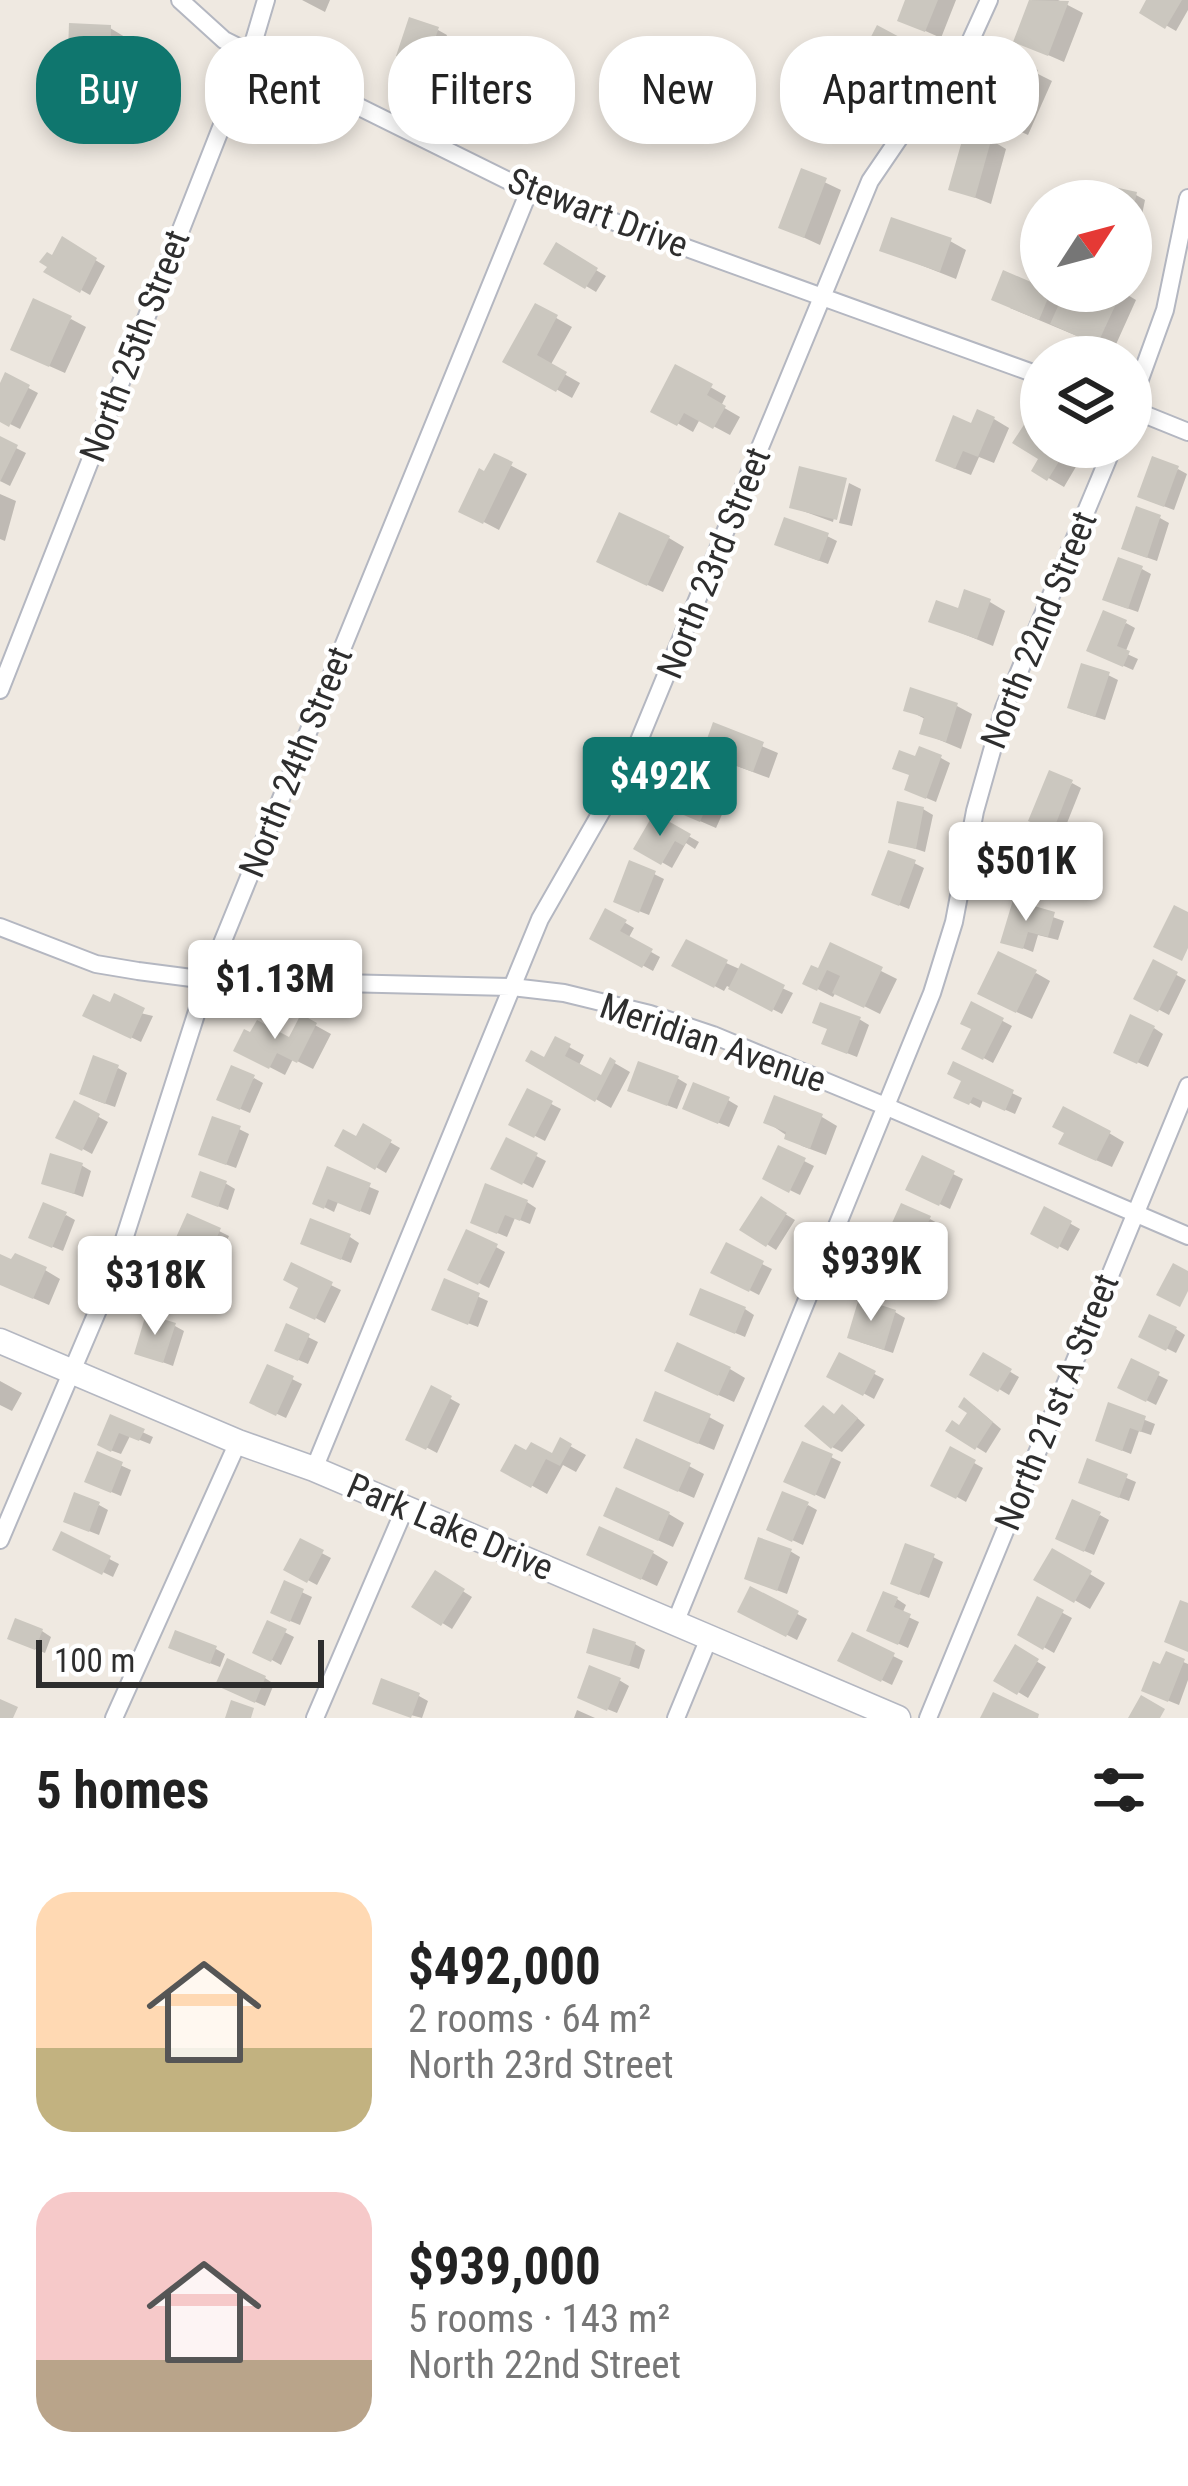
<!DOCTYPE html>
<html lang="en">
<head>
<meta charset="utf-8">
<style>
	:root { --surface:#fff; --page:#f6f6f6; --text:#222; --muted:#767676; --accent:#0f766e }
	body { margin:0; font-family:"Roboto Condensed",sans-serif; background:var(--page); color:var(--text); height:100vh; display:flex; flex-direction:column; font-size:45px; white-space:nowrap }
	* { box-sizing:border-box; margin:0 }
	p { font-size:39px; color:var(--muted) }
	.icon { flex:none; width:66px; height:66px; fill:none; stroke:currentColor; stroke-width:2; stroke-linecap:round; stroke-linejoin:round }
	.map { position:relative; height:1718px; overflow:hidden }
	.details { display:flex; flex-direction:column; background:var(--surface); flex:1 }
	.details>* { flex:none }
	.banner { position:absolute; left:36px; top:36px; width:1116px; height:108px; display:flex; gap:24px }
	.needle { width:78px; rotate:54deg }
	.controls { position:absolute; left:1020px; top:180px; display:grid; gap:24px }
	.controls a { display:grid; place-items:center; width:132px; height:132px; border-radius:50%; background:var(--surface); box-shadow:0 6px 18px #0003; font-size:60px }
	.scale { position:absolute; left:36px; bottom:30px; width:288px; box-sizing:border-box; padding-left:12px; border:6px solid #2e2e2e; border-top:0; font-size:33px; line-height:42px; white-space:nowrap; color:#2e2e2e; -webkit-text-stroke:9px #fff; paint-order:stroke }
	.price { position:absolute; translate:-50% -102px; padding:0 27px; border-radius:12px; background:#fff; color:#222; font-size:39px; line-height:78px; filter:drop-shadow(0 3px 6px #0008) }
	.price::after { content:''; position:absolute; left:50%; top:72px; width:36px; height:27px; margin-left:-18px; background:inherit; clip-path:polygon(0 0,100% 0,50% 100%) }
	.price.on { background:var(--accent); color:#fff }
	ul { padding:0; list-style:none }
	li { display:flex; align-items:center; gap:36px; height:300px; padding:0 36px }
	li span { display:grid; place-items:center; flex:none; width:336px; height:240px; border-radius:36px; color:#555 }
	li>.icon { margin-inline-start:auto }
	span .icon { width:144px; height:144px; fill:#fffc; stroke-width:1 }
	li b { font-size:51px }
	h2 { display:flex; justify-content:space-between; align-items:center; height:144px; padding:0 36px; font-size:51px }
	.pill { padding:0 42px; border-radius:48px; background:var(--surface); box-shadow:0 6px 18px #0003; font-size:42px; line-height:108px }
	.pill.on { background:var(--accent); color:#fff }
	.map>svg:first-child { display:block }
	.shadow { fill:#0003 }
	.building { fill:#cbc7bf }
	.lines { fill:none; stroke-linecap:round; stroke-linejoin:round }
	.street-casing { stroke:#b4b7c1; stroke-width:20 }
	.secondary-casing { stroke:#b4b7c1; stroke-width:27 }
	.street { stroke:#fff; stroke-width:16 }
	.secondary { stroke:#fff; stroke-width:24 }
	.labels { text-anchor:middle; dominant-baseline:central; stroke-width:9; stroke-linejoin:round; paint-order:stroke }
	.street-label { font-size:36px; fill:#2e2e2e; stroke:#fff }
</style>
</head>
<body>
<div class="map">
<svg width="1188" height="1718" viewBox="0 0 1188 1718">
	<rect width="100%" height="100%" fill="#efe9e1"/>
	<path class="shadow" d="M302 0H330L325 12Z
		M908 0H956L941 38 901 20Z
		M1032 0H1058L1083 13 1064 62 1016 41Z
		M1150 0H1188V10L1176 31 1143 12Z
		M110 28 125 37 124 90 86 89 70 80Z
		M878 29 919 51 894 98 854 77Z
		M438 30 447 35 435 69 409 60Z
		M1008 59 1052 81 1028 135 999 122Z
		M991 140 1006 149 991 204 951 188Z
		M803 172 841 190 820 245 781 227Z
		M1136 195 1145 200 1136 244 1131 243V201H1105Z
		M63 240 105 266 90 295 48 271Z
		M950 241 966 250 956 279 883 250Z
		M557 247 606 276 596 292 548 263Z
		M1041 265V291H1069L1066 300 1091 312 1100 291H1121L1136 300 1113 351 1010 308 1032 285Z
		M537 307 572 327 550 366 580 383 572 398 506 361Z
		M71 319 86 327 65 373 29 357Z
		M677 368 726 396 721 406 740 417 730 435 700 419 693 432 654 410Z
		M6 376 38 393 20 429 0 419V389Z
		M994 419 1009 428 994 463 979 457 971 475 953 468 973 427Z
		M1041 427V447H1074L1084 453 1064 487 1035 470 1042 458 1017 442Z
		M0 440 26 453 10 486 0 481Z
		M495 457 527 474 499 530 461 510Z
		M1178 469 1187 474 1174 510 1150 501Z
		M843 480 833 522 792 507Z
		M849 483 861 489 852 526 839 523Z
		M0 494 16 501 5 541 0 539Z
		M1160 518 1169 523 1157 561 1134 553Z
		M827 536 837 541 828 564 787 549Z
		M669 538 684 547 663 592 615 570Z
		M1142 569 1151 574 1138 612 1115 604Z
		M990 602 1005 611 993 646 932 621Z
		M1126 623 1135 628 1125 653 1138 659 1133 670 1099 655Z
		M1108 675 1118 680 1105 720 1080 712Z
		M957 706 972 714 961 749 923 733 927 720 906 709Z
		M715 726 778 753 769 778 721 760Z
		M941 758 950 763 936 802 917 794V760Z
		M680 759 719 777 710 799 724 810 716 828 677 811Z
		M1072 783 1081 788 1063 833 1042 825Z
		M923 809 933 815 925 852 892 841Z
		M655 817 699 842 695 849 686 843 672 868 637 848Z
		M1052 846 1061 851 1051 896 1017 885Z
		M914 863 924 868 909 909 884 899Z
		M654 874 664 879 649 915 626 906Z
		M1015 904 1064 921 1058 940 1038 935 1033 952 1004 941Z
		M607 912 634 928 628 939 660 957 653 971 593 938Z
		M831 946 897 979 880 1014 836 992 833 997 806 983 819 972Z
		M726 963 793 993 782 1014 727 986 724 991 675 965Z
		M1154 963 1186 980 1169 1015 1137 998Z
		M1036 973 1050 981 1032 1019 995 1002Z
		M973 1005 1012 1026 993 1063 965 1048 974 1029Z
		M111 1006 153 1016 141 1042 95 1020Z
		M302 1018 331 1034 313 1069 293 1059 285 1075 252 1058 291 1041Z
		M859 1019 869 1025 857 1057 834 1048Z
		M1154 1028 1163 1034 1148 1067 1126 1057Z
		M556 1040 584 1055 578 1067 602 1079 611 1061 630 1072 611 1108 529 1060 546 1061Z
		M955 1065 1022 1098 1015 1114 983 1100 980 1108 957 1096 964 1080Z
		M118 1068 127 1073 115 1107 92 1099Z
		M254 1078 263 1083 250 1113 229 1104Z
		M677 1078 687 1084 677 1109 640 1095Z
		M528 1092 561 1109 545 1141 512 1124Z
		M728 1100 738 1106 729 1127 695 1113Z
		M75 1104 108 1122 92 1154 59 1136Z
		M822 1117 837 1126 826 1155 802 1146 767 1122Z
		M364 1127 400 1148 386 1173 338 1145 357 1140Z
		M239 1129 249 1134 236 1168 211 1159Z
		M1109 1133 1124 1142 1112 1167 1077 1152Z
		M507 1141 546 1161 533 1188 494 1168Z
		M780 1149 814 1166 800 1195 765 1178Z
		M923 1159 963 1179 950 1209 919 1194Z
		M81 1165 91 1171 83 1197 44 1183Z
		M329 1170 379 1191 370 1215 338 1202 334 1212 316 1203Z
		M225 1183 235 1189 228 1210 204 1201Z
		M762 1200 795 1220 776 1250 743 1229Z
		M527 1202 536 1208 530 1224 515 1218 507 1237 483 1227Z
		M1046 1210 1080 1229 1068 1251 1034 1233Z
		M66 1215 75 1220 63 1251 41 1242Z
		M930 1219 939 1224 928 1250 901 1238Z
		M219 1231 229 1236 219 1257 209 1253 203 1266 183 1257Z
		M350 1237 359 1243 351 1263 313 1248Z
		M727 1246 772 1269 759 1295 714 1272Z
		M496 1247 505 1252 489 1288 451 1269Z
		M888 1254 931 1274 920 1298 887 1283Z
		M0 1257 45 1270 60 1279 49 1305 0 1284Z
		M292 1266 341 1290 325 1323 293 1306 302 1287Z
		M192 1277 202 1283 191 1312 164 1302Z
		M445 1282 488 1301 478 1327 444 1314Z
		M745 1309 754 1315 745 1337 702 1319Z
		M895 1312 905 1318 893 1353 860 1342Z
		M175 1326 184 1331 173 1366 138 1353Z
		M1176 1329 1185 1335 1176 1353 1142 1336Z
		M308 1337 318 1342 308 1364 287 1355Z
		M840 1356 884 1379 874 1399 830 1375Z
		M984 1356 1019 1377 1009 1395 974 1374Z
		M1132 1362 1168 1380 1156 1405 1130 1392Z
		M730 1369 745 1378 734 1402 683 1379Z
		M292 1379 302 1384 286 1418 262 1407Z
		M0 1381 22 1393 12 1411 0 1405Z
		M433 1389 460 1404 437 1453 409 1438Z
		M974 1406 1001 1429 986 1453 949 1430 960 1429Z
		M1110 1406 1155 1424 1151 1435 1139 1431 1131 1454 1108 1445Z
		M852 1413 865 1425 842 1452 832 1447 836 1416Z
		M709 1417 724 1425 714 1450 662 1428Z
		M112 1418 153 1437 150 1444 130 1436 121 1454 110 1450Z
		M561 1441 586 1455 576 1472 563 1465 547 1494 504 1470 553 1457Z
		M951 1450 983 1468 966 1502 934 1484Z
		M98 1455 131 1470 121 1496 97 1486Z
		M831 1457 841 1462 825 1499 797 1486Z
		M1089 1462 1136 1482 1129 1501 1091 1487Z
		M689 1466 704 1474 694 1498 642 1475Z
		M99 1505 108 1510 99 1535 76 1526Z
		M808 1505 817 1510 803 1545 779 1534Z
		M669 1514 684 1523 673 1547 622 1524Z
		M1100 1515 1109 1520 1094 1555 1068 1544Z
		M63 1535 119 1564 113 1577 56 1549Z
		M301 1542 331 1558 317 1585 287 1569Z
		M790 1551 800 1557 787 1594 757 1583Z
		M1053 1552 1105 1583 1090 1609 1038 1579Z
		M653 1553 668 1562 657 1586 605 1562Z
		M933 1557 943 1562 929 1598 903 1588Z
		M436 1574 472 1597 452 1629 415 1606Z
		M285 1584 312 1597 300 1625 283 1618Z
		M751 1590 807 1619 797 1640 741 1611Z
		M897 1599 906 1605 902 1614 919 1622 908 1648 879 1635Z
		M1039 1600 1072 1618 1054 1653 1021 1634Z
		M269 1624 294 1637 281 1665 256 1651Z
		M42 1631 51 1637 45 1653 20 1643Z
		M853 1636 903 1661 892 1685 851 1665Z
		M635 1644 645 1650 639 1669 589 1652Z
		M216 1649 225 1654 220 1667 181 1652Z
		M1016 1649 1046 1667 1028 1698 998 1680Z
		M1167 1655 1188 1664V1680L1179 1705 1154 1695Z
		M265 1678 274 1684 265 1706 228 1690Z
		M619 1680 629 1686 617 1713 590 1702Z
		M419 1696 428 1701 422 1718 385 1708Z
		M577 1710 595 1718H574Z"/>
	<path class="building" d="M905 0H938L925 32 897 21Z
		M1029 0 1069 1 1048 56 1013 42Z
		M1146 0H1182L1165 29 1139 13Z
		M409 17 439 27 426 66 396 56Z
		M69 23 111 25 110 83 67 82Z
		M877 25 905 40 878 92 850 78Z
		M1006 55 1038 70 1012 129 980 114Z
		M965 130 992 137 975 198 948 190Z
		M801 168 827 178 804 238 778 228Z
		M1105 185 1137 192 1133 210 1131 201H1101Z
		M891 217 952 238 940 272 879 251Z
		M62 236 97 258 80 293 43 272 47 267 39 262 47 252 52 255Z
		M556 242 598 268 585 289 543 264Z
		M1041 256V291H1051L1039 320 991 300 1003 270 1031 282Z
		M1097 291H1122L1097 345 1050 324 1063 295 1090 308Z
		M33 298 72 316 49 367 10 350Z
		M535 303 558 315 537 355 567 372 556 392 502 362Z
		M675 364 713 384 707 395 726 406 713 429 684 413 677 426 650 412Z
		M5 372 30 385 9 427 0 422V383Z
		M977 409 995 417 978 457 963 451 955 469 935 461 953 415 971 423Z
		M1029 417 1041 424V447H1068L1047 481 1031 471 1038 459 1012 443Z
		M0 436 18 445 0 482Z
		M494 453 513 462 483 524 458 512 479 468 484 471Z
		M1152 456 1179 466 1164 507 1137 497Z
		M799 466 847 478 837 520 789 508Z
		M1136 506 1161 515 1147 558 1121 549Z
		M619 512 670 536 647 586 596 562Z
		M784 517 829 533 819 561 774 545Z
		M1118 557 1143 566 1128 609 1102 600Z
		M964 589 991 599 977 639 928 622 936 600 958 608Z
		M1103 610 1127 620 1117 646 1130 651 1123 667 1086 651Z
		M1081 663 1110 672 1095 717 1067 708Z
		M910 687 958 703 946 742 919 734 924 717 903 711Z
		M713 722 764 742 753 772 702 753Z
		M919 746 942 755 926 799 904 790 909 775 892 769 899 750 915 756Z
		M679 755 705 766 695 792 710 798 700 822 658 804Z
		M1049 770 1073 780 1053 831 1028 821Z
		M897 801 924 807 916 849 888 843Z
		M654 813 691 834 684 846 675 841 661 865 633 849Z
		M1025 837 1053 843 1042 892 1014 886Z
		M888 850 916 860 899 906 871 895Z
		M629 860 656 871 639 913 613 902Z
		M1013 900 1055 912 1048 937 1028 932 1023 949 1000 943Z
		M1174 905 1188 912V948L1182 961 1153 947Z
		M605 908 627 920 620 931 653 949 642 968 589 939Z
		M686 939 728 960 714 988 671 966Z
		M830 942 883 967 864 1008 832 993 840 976 827 970 817 991 802 984 811 965 818 968Z
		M998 951 1037 970 1016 1013 977 994Z
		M1153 959 1178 972 1158 1012 1133 999Z
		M741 963 785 985 772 1012 728 989Z
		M114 993 145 1008 131 1039 82 1016 93 994 110 1002Z
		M971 1001 1004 1018 983 1060 961 1049 971 1029 960 1024Z
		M820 1002 861 1017 847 1054 821 1044 827 1029 812 1023Z
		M301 1014 317 1023 297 1063 277 1053 269 1069 233 1051 244 1029 250 1032 257 1020 289 1037Z
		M1130 1014 1155 1026 1137 1064 1113 1053Z
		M555 1036 571 1044 565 1056 601 1075 610 1057 616 1061 595 1102 525 1061 531 1050 544 1057Z
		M93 1055 119 1065 105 1104 79 1094Z
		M638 1061 679 1076 667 1106 627 1091Z
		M953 1061 1014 1090 1005 1111 973 1097 969 1105 953 1098 961 1081 947 1074Z
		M231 1065 255 1075 240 1110 216 1100Z
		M693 1082 730 1097 718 1124 682 1109Z
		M527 1088 553 1101 534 1138 508 1125Z
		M774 1095 823 1114 810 1149 784 1139 786 1132 763 1123Z
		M74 1100 100 1114 82 1151 55 1138Z
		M1063 1106 1111 1131 1096 1161 1058 1144 1064 1133 1052 1127Z
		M212 1116 241 1126 226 1165 198 1155Z
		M363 1123 392 1140 375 1170 334 1146 343 1129 356 1136Z
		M506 1137 538 1153 522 1185 490 1169Z
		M778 1145 806 1158 789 1193 762 1179Z
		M50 1153 83 1163 74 1194 41 1184Z
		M922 1155 955 1171 939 1206 905 1190Z
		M327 1166 371 1183 360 1212 328 1199 324 1209 312 1204Z
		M200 1171 227 1181 218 1207 191 1197Z
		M485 1183 528 1200 520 1221 505 1215 497 1234 470 1223Z
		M761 1196 787 1213 766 1247 739 1230Z
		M43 1202 67 1212 52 1248 28 1238Z
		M901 1203 931 1216 918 1247 887 1234Z
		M1044 1206 1072 1221 1058 1249 1030 1234Z
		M187 1213 221 1228 209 1255 198 1250 193 1263 169 1253Z
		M310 1218 351 1234 341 1260 300 1244Z
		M466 1229 498 1244 478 1285 447 1270Z
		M726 1242 764 1261 749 1292 710 1273Z
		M887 1250 923 1266 910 1296 873 1279Z
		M15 1253 47 1267 33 1299 0 1285V1254L11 1259Z
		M291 1262 333 1282 315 1320 289 1308 298 1288 283 1280Z
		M1173 1263 1188 1271V1291L1180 1307 1156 1295Z
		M163 1264 193 1275 182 1309 151 1298Z
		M444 1278 480 1293 468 1325 431 1310Z
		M700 1288 746 1307 735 1334 689 1315Z
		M859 1298 896 1310 884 1350 847 1338Z
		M146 1314 176 1323 163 1363 134 1354Z
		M1149 1314 1177 1327 1166 1351 1138 1337Z
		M286 1323 310 1334 298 1361 274 1351Z
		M677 1342 731 1367 718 1396 664 1371Z
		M839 1352 876 1371 863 1396 826 1377Z
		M983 1352 1012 1369 998 1392 969 1375Z
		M1131 1358 1160 1372 1146 1402 1117 1388Z
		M267 1364 294 1376 276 1416 249 1403Z
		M431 1385 452 1396 426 1450 405 1440Z
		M655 1391 711 1414 698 1444 643 1421Z
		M964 1397 993 1422 975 1450 945 1431 952 1420 959 1425 967 1413 958 1407Z
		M1108 1402 1146 1416 1141 1432 1130 1428 1122 1451 1095 1441Z
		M842 1404 858 1418 831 1449 804 1426 823 1405 834 1414Z
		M110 1414 145 1429 139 1441 119 1433 111 1452 97 1445Z
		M560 1437 572 1444 560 1466 546 1459 531 1488 500 1471 515 1444 526 1450 531 1442 552 1453Z
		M636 1438 691 1463 678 1492 623 1468Z
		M802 1441 833 1454 815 1496 783 1482Z
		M950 1446 976 1460 956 1499 930 1486Z
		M97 1451 123 1462 111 1493 84 1482Z
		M1087 1458 1128 1474 1119 1498 1078 1483Z
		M616 1487 670 1512 658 1541 603 1516Z
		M782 1491 809 1502 792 1542 766 1530Z
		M74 1492 100 1502 89 1532 63 1522Z
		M1072 1499 1101 1512 1084 1552 1055 1539Z
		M599 1526 654 1551 641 1580 586 1555Z
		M61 1531 111 1556 102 1575 52 1550Z
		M758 1537 792 1549 777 1591 744 1579Z
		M300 1538 324 1550 307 1583 283 1570Z
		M905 1543 935 1554 919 1595 890 1584Z
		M1052 1548 1092 1571 1074 1603 1033 1580Z
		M435 1570 465 1589 441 1626 411 1607Z
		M284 1580 304 1589 290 1622 270 1613Z
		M750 1586 799 1611 786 1637 737 1612Z
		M883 1591 898 1597 894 1607 911 1614 898 1645 866 1631Z
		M1037 1596 1064 1610 1043 1650 1017 1635Z
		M1180 1600 1188 1603V1652L1164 1642Z
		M15 1618 43 1629 35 1650 7 1639Z
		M267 1620 287 1629 271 1662 252 1653Z
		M593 1628 636 1642 629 1666 586 1653Z
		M175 1630 217 1646 210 1664 168 1648Z
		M852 1632 895 1653 881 1682 837 1661Z
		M1015 1644 1039 1659 1017 1695 993 1681Z
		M1166 1651 1185 1659 1168 1702 1141 1691 1153 1661 1160 1664Z
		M227 1658 266 1676 255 1703 215 1685Z
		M589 1665 621 1678 607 1711 577 1698Z
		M381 1678 420 1693 411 1718 372 1704Z
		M993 1692 1039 1714 1038 1718H980Z
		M1141 1695 1165 1709 1160 1718H1128Z
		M0 1699 18 1707 13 1718H0Z
		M231 1700 254 1708 251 1718H225Z"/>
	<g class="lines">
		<defs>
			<path id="street" d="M180 0 224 40 529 191 1041 376
				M1131 404 1165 310 1188 198
				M1131 409 1188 432
				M0 690 250 54 266 0
				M0 927 96 964 138 971 207 980 512 987 564 993 650 1014 713 1035 885 1106 1188 1236
				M314 1469 540 919 631 760 870 181 902 134 950 86 989 0
				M0 1540 112 1277 207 980 529 191
				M675 1623 932 993 954 922 975 811 1004 708 1113 447
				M114 1718 238 1442
				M315 1718 405 1508
				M676 1718 709 1638
				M928 1718 1188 1086"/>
			<path id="secondary" d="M0 1341 238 1442 314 1469 898 1718"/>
		</defs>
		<use href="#street" class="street-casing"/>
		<use href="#secondary" class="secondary-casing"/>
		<use href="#street" class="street"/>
		<use href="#secondary" class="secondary"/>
	</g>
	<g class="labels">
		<g class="street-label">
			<text transform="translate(598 213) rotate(21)">Stewart Drive</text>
			<text transform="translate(135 346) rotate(-69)">North 25th Street</text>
			<text transform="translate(714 563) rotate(-68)">North 23rd Street</text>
			<text transform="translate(1039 630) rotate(-68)">North 22nd Street</text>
			<text transform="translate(296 762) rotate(-68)">North 24th Street</text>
			<text transform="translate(713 1043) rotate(19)">Meridian Avenue</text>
			<text transform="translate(1057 1402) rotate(-68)">North 21st A Street</text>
			<text transform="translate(450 1527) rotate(23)">Park Lake Drive</text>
		</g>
	</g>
</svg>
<div class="controls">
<a><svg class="needle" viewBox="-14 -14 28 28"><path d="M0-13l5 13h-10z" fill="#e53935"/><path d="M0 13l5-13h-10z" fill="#767676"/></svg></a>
<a><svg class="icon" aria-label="layers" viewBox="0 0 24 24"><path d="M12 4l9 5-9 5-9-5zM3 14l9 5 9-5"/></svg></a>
</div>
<div class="scale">100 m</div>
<b class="price on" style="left:660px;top:839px">$492K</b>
<b class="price" style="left:1026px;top:924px">$501K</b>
<b class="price" style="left:275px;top:1042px">$1.13M</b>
<b class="price" style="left:871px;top:1324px">$939K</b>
<b class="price" style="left:155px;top:1338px">$318K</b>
<div class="banner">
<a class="pill on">Buy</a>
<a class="pill">Rent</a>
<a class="pill">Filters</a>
<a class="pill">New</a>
<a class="pill">Apartment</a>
</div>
</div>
<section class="details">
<h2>5 homes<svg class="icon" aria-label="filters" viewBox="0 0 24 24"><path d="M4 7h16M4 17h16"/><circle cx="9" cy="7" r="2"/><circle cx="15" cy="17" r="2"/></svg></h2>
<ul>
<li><span style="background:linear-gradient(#ffd9b3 65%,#c2b280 0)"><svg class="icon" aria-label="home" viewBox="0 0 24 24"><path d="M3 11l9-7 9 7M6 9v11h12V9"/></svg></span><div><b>$492,000</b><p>2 rooms · 64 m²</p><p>North 23rd Street</p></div></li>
<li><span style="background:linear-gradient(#f6c9c9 70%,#b9a48a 0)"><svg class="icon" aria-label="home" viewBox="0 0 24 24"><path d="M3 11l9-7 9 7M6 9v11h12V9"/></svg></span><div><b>$939,000</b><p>5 rooms · 143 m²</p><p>North 22nd Street</p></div></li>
</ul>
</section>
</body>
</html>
